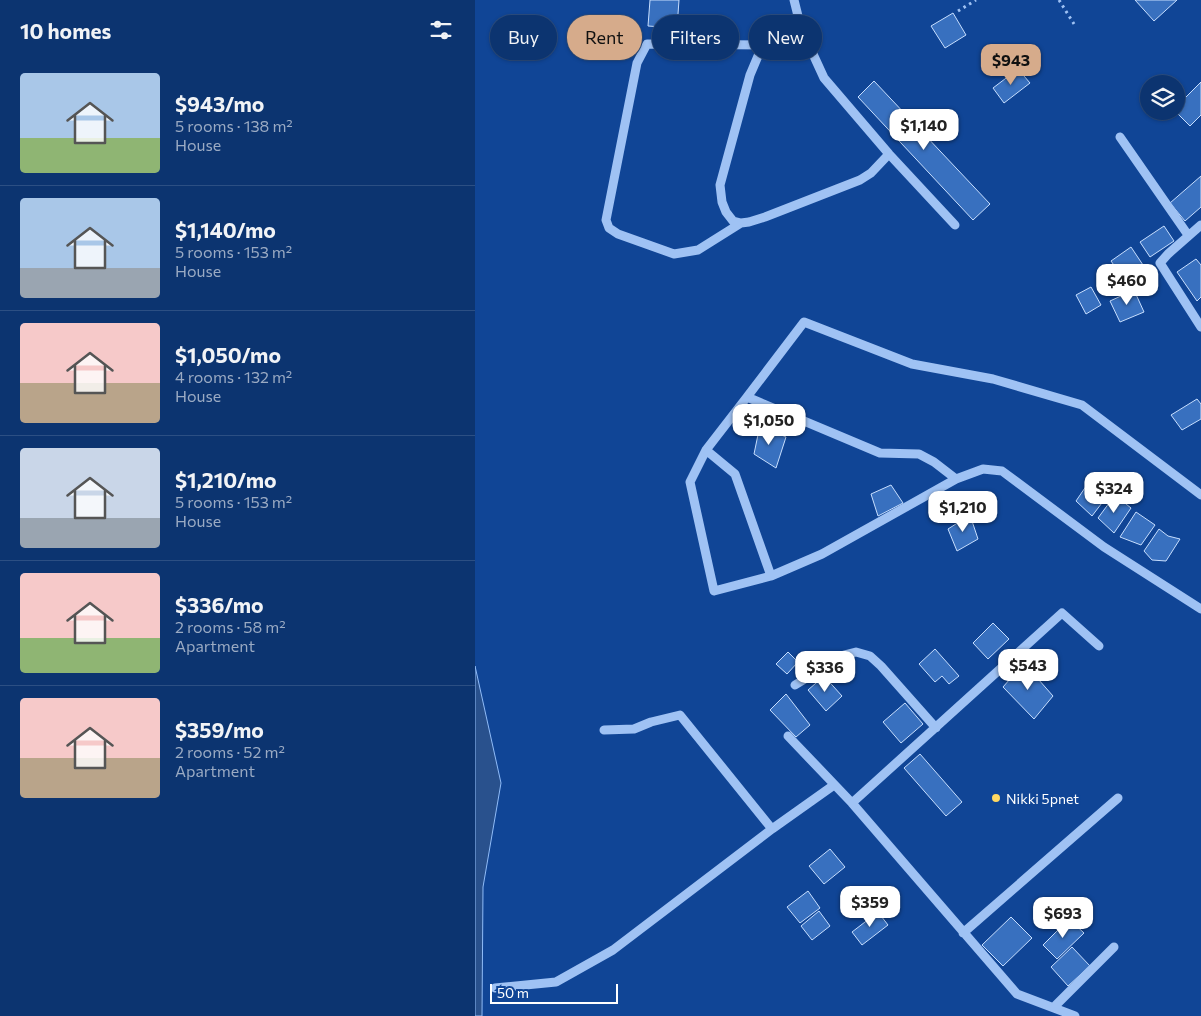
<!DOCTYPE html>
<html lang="en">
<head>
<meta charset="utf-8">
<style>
	:root { --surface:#0c3470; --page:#153c75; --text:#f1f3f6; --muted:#9aaac3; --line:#2c4f83; --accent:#d6ab8b }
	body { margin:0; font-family:Commissioner,sans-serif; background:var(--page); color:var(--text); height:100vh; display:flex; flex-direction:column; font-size:19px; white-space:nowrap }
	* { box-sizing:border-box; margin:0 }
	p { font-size:16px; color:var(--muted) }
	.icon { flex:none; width:28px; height:28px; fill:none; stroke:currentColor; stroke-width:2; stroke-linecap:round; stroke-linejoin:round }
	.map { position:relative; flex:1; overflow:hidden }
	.side { display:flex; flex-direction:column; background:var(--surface); width:475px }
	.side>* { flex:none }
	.banner { position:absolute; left:15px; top:15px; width:475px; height:45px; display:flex; gap:10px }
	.controls { position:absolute; left:665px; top:75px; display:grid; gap:10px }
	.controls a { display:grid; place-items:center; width:45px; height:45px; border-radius:50%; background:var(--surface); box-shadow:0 1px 4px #0004,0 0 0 1px var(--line); font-size:25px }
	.scale { position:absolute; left:15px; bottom:12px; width:128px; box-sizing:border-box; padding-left:5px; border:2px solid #fff; border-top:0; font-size:14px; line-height:18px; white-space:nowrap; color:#fff; -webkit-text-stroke:4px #104596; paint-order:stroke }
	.price { position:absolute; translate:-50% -42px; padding:0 11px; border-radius:10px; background:#fff; color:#222; font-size:16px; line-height:32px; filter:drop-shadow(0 1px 2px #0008) }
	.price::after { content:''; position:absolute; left:50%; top:30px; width:15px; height:11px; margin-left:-8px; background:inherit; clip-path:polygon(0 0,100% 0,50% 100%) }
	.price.selected { background:var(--accent); color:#111 }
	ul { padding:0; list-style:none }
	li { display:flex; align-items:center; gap:15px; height:125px; padding:0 20px }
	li+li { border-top:1px solid var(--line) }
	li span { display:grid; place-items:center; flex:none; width:140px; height:100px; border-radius:5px; color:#555 }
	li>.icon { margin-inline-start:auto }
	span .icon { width:60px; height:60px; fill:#fffc; stroke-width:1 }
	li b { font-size:21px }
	h2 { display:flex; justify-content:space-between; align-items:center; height:60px; padding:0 20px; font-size:21px }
	.chip { padding:0 18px; border-radius:22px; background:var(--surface); box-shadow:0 1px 4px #0004,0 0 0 1px var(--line); font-size:18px; line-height:45px }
	.chip.selected { background:var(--accent); color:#111 }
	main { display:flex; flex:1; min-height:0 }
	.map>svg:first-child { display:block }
	.water { fill:#29518d; stroke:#90bcf8 }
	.building { fill:#3870bf; stroke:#c7defe }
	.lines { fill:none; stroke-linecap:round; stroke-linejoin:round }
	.path { stroke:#9fc2f4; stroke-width:3; stroke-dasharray:2.5 4; stroke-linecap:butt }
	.minor { stroke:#9fc2f4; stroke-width:9 }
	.poi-dot { fill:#ffd862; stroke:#104596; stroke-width:2 }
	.labels { text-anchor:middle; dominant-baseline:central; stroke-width:4; stroke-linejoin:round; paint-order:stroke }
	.poi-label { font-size:14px; fill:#fff; stroke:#104596; text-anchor:start }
</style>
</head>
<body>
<main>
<section class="side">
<h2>10 homes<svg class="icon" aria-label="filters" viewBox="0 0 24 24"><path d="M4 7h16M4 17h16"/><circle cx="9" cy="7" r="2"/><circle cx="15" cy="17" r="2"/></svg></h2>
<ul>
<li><span style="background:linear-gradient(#a9c7e8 65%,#8fb573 0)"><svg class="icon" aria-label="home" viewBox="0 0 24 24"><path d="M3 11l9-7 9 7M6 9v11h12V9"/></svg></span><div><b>$943/mo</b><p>5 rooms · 138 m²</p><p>House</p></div></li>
<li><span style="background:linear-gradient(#a9c7e8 70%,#9aa5b1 0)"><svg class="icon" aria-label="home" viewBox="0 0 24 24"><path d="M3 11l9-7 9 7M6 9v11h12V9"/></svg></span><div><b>$1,140/mo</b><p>5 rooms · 153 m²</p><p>House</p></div></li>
<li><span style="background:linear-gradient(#f6c9c9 60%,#b9a48a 0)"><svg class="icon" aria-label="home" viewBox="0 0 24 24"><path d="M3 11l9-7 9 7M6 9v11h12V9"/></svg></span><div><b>$1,050/mo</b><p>4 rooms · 132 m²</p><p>House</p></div></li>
<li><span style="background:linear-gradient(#c9d6e8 70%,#9aa5b1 0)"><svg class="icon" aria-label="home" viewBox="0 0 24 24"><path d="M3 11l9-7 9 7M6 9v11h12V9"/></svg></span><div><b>$1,210/mo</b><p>5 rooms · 153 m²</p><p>House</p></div></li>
<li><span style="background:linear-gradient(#f6c9c9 65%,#8fb573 0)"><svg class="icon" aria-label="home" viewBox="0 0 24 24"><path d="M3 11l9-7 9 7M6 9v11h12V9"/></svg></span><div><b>$336/mo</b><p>2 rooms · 58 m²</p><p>Apartment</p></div></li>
<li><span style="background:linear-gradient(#f6c9c9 60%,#b9a48a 0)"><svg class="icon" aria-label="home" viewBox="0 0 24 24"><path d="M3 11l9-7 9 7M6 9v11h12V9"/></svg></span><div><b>$359/mo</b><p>2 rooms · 52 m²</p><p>Apartment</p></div></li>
</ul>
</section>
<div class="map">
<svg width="726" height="1016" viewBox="0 0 726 1016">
	<rect width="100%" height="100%" fill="#104596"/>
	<path class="water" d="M0 666 26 783 8 887 7 1016H0Z"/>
	<path class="building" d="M175 0H204L202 28 173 26Z
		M660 0H702L679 21Z
		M478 13 491 35 470 48 456 26Z
		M543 69 555 83 529 103 518 88Z
		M399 81 515 204 498 220 383 97Z
		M726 82V115L715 126 700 111 701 107Z
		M726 176V207L710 221 695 203Z
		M689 226 699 241 675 257 665 242Z
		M656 247 668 265 648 278 636 261Z
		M721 259 726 265V297L722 301 702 272Z
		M616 287 626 305 611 314 601 295Z
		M659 290 669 312 645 322 635 301Z
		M722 399 726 404V419L707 430 696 415Z
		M285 425 311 437 301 468 279 454Z
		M616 479 636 491 617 516 601 501Z
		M416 485 428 503 403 516 396 494Z
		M640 495 656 508 639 533 623 518Z
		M661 512 680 525 666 545 645 537Z
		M495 515 503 539 482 551 473 529Z
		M684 529 693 536 705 539 691 561 677 560 669 551Z
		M518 623 534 639 513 659 498 643Z
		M460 649 484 676 474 684 467 676 460 682 444 664Z
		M313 652 323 662 312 674 301 664Z
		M549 663 578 696 559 719 528 687Z
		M349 676 367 696 351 711 333 690Z
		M311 694 335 725 321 737 295 710Z
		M430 703 448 724 426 743 408 722Z
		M445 754 487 802 471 816 429 768Z
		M355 849 370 867 349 884 334 866Z
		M333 891 345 908 325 923 312 907Z
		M344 911 355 926 337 940 326 926Z
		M403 912 413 925 387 945 377 932Z
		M536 917 557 938 528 966 507 945Z
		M594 919 609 933 582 959 568 945Z
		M597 947 615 966 593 986 576 967Z"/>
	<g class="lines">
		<path class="path" d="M584 0 599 24
			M483 11 501 0"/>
		<path class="minor" d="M319 0 326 28 349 78 414 154 480 225
			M326 28 308 35 292 45 283 56 275 75 245 185 247 202 251 212 258 221 266 223 274 222 290 217 385 180 396 173 414 154
			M645 137 713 235
			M266 223 223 250 199 254 143 234 134 228 131 220 162 63 172 44 292 45
			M726 225 693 254 685 263 726 327
			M272 397 231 450 215 482 239 591 296 576 347 554 481 479 508 469 527 471 629 547 726 609
			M231 450 260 474 296 576
			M481 479 459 462 444 454 405 453 272 397 329 322 437 364 518 379 607 405 726 495
			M320 685 369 655 381 652 395 656 406 666 461 728
			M129 730 159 729 176 722 205 715 297 829
			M313 736 377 803
			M488 933 643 798
			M20 988 81 982 138 950 297 829 359 785
			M579 1007 639 947
			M600 1016 542 994 377 803 587 613 624 646"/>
	</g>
	<circle class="poi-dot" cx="521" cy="798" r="5"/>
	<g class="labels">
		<g class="poi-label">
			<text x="531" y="798">Nikki 5pnet</text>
		</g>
	</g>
</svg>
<div class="controls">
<a><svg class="icon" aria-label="layers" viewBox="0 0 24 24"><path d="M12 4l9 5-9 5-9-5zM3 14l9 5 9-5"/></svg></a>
</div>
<div class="scale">50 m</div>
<b class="price selected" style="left:536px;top:86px">$943</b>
<b class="price" style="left:449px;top:151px">$1,140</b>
<b class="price" style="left:652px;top:306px">$460</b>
<b class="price" style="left:294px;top:446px">$1,050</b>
<b class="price" style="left:639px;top:514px">$324</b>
<b class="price" style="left:488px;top:533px">$1,210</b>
<b class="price" style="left:553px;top:691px">$543</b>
<b class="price" style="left:350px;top:693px">$336</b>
<b class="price" style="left:395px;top:928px">$359</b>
<b class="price" style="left:588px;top:939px">$693</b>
<div class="banner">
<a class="chip">Buy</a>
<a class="chip selected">Rent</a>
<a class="chip">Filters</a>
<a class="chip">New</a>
</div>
</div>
</main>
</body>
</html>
